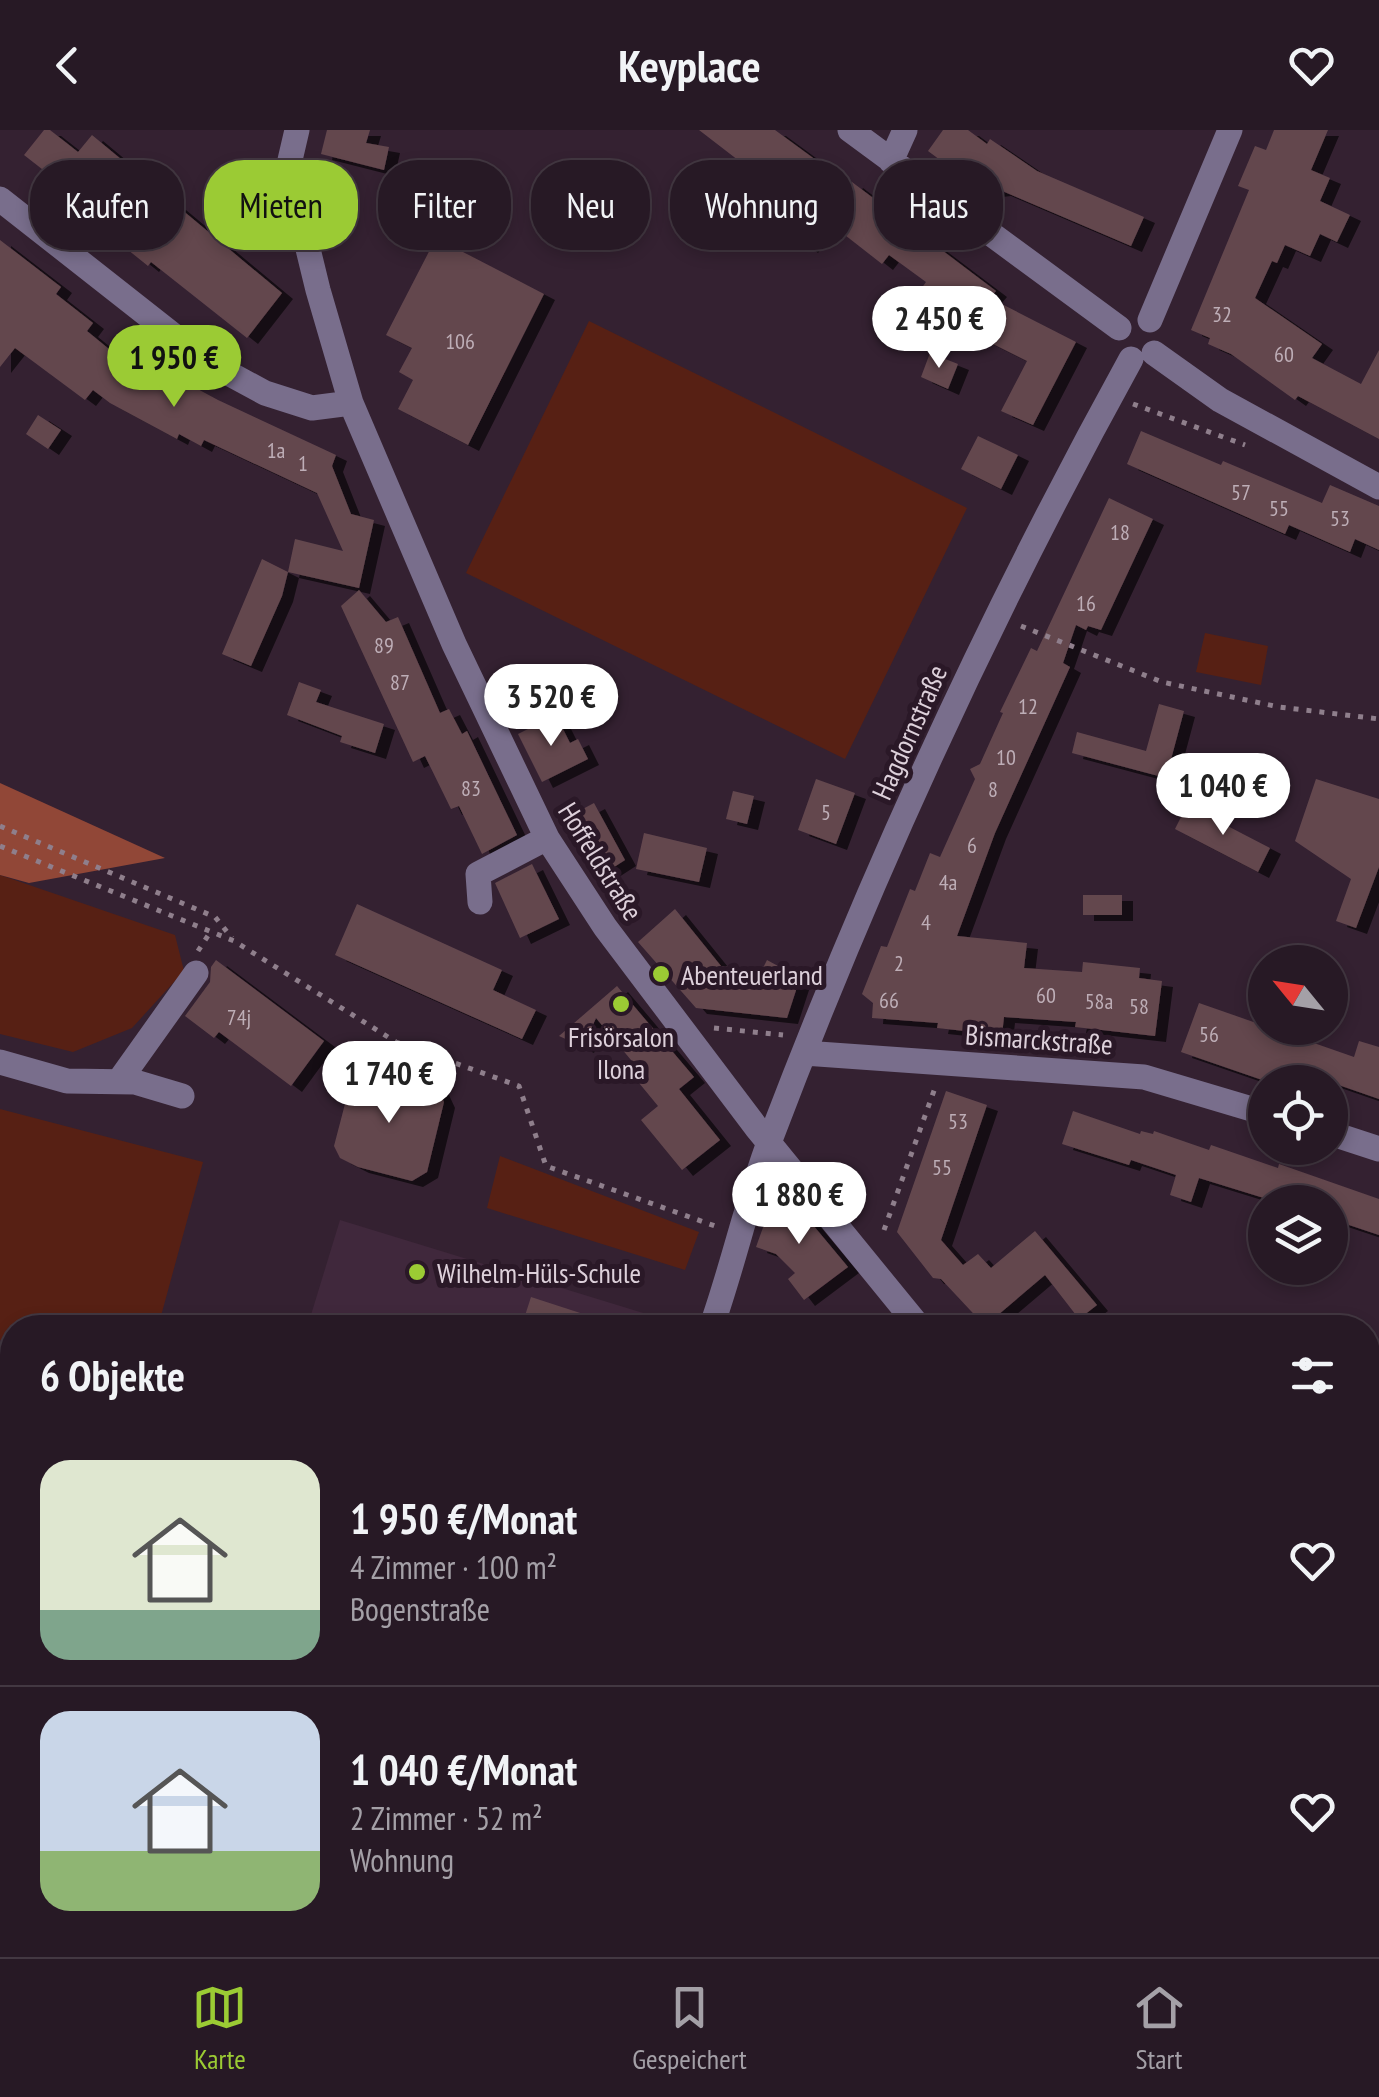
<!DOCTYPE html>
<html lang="de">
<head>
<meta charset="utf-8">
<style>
	:root { --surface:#271925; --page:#332632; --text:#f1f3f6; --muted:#a4a0a7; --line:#433842; --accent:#9bcb34 }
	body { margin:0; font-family:"PT Sans Narrow",sans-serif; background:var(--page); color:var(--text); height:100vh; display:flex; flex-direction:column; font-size:38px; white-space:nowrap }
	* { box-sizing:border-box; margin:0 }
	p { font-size:32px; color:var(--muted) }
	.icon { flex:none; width:55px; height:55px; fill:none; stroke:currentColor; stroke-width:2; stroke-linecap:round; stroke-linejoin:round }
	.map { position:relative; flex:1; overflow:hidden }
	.side { position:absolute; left:0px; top:1185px; width:1380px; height:642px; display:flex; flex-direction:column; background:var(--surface); border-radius:40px 40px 0 0; box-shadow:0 5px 15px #0003,0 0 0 2px var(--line) }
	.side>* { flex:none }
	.top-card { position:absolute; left:30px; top:30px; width:1320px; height:90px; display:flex; gap:20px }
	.needle { width:65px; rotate:300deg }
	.controls { position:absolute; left:1248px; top:815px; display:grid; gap:20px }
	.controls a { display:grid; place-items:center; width:100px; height:100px; border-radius:50%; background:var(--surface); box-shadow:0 5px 15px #0003,0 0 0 2px var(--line); font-size:50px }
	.price { position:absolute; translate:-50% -85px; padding:0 22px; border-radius:35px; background:#fff; color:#222; font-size:32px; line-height:65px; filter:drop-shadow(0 2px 5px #0008) }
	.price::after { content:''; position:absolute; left:50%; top:60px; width:30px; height:22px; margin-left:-15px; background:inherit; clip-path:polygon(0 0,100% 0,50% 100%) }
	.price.selected { background:var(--accent); color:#111 }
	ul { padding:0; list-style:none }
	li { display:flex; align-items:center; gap:30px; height:250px; padding:0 40px }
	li+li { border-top:2px solid var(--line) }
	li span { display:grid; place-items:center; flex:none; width:280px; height:200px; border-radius:30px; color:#555 }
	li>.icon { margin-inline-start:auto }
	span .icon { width:120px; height:120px; fill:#fffc; stroke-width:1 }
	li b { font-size:42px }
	h2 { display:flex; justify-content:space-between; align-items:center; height:120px; padding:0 40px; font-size:42px }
	.chip { padding:0 35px; border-radius:40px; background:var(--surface); box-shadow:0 5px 15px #0003,0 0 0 2px var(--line); font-size:35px; line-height:90px }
	.chip.selected { background:var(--accent); color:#111 }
	header { display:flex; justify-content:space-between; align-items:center; height:130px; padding:0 40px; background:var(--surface); font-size:45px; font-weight:700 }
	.tab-bar { display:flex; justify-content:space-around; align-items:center; height:140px; border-top:2px solid var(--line); background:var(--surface); font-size:28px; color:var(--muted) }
	.tab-bar a { display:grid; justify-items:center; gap:5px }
	.tab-bar .selected { color:var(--accent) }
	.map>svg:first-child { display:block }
	.built { fill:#40283c }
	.green { fill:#572014 }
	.forest { fill:#914737 }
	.building { fill:#63474e; filter:url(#shadow) }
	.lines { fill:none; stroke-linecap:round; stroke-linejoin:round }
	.path { stroke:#8f7f8c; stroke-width:5; stroke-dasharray:5 8; stroke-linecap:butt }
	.minor { stroke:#796e8c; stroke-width:25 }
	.poi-dot { fill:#9bcb34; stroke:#2a1827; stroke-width:4 }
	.labels { text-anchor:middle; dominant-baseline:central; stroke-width:10; stroke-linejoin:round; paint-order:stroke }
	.number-label { font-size:22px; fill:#beaeb7 }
	.street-label { font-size:28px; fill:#ddd0da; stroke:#2a1827 }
	.poi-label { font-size:28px; fill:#ddd0da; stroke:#2a1827; text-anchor:start }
</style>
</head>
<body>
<header><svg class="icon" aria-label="back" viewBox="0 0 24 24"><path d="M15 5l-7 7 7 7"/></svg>Keyplace<svg class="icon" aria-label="heart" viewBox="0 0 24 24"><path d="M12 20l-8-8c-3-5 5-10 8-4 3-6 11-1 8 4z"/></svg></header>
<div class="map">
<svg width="1379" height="1827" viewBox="0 0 1379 1827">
	<defs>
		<filter id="shadow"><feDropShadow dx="11" dy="6" stdDeviation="0" flood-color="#0009"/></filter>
	</defs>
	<rect width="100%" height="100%" fill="#342131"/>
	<path class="built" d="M340 1090 679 1194 678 1198H307Z
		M0 1433 12 1436V1815H135L133 1827H0Z"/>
	<path class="green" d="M589 191 967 378 845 629 466 443Z
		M1205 503 1268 516 1261 555 1196 542Z
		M0 745 175 805 184 841 132 898 73 922 0 904Z
		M0 979 203 1032 158 1197 12 1198V1213L0 1210Z
		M500 1026 699 1102 685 1140 487 1078Z"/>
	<path class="forest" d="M0 653 165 728 29 753 0 745Z"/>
	<path class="building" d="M44 0H50L78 22 92 5 282 163 247 208 151 132 148 136 50 57 56 50 24 25Z
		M327 0H370L366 13 389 17 384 40 321 24Z
		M699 0H775L850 55 852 52 996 161 990 168 1076 212 1033 295 1001 281 1027 231 981 208 988 198 943 165 928 185 911 173 926 152 889 125 882 134 827 91 807 117 786 101 810 69 754 28 747 37Z
		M943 0H968L987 14 990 9 1037 41 1144 87 1131 116 1000 60 983 62 928 21Z
		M1274 0H1328L1311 40 1330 48 1320 71 1350 85 1337 112 1320 104 1310 126 1285 115 1277 133 1272 131 1255 168 1322 214 1312 228 1361 254 1379 220V309L1298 266 1295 270 1231 224 1208 214 1210 208 1191 200 1249 60 1238 56 1255 16 1266 20Z
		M339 53 347 77 326 85 317 60Z
		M436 108 544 164 468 315 398 279 413 250 399 242 412 218 386 205Z
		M0 110 61 157 56 164 93 193 87 201 159 260 168 243 218 270 336 325 332 336 351 384 374 390 359 458 288 442 295 409 343 421 317 363 204 310 201 316 179 304 177 309 110 273 93 260 85 270 15 218 0 237Z
		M930 223 958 234 948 259 921 247Z
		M38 285 61 300 48 319 26 304Z
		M1141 301 1221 335 1223 331 1322 373 1330 355 1379 376V420L1355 409 1350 422 1289 395 1285 404 1127 334Z
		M978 306 1018 325 1001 359 961 339Z
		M1109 368 1153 389 1101 500 1088 496 1086 500 1076 495 1063 533 1070 537 995 703 957 806 1027 813 1024 838 1082 842 1083 832 1140 838 1139 848 1162 851 1155 906 1075 897 1076 892 1004 887 1002 905 937 898 938 893 872 888 873 873 862 864 881 816 887 817 910 759 915 761 930 723 940 727 975 649 970 639 980 634 1003 583 1000 582 1031 518 1037 521Z
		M262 429 288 442 282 466 251 536 222 524Z
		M359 460 386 492 398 487 440 583 449 579 462 604 467 601 517 705 482 724 459 676 451 679 425 626 413 632 341 476Z
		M299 552 321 560 316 572 384 594 375 623 340 612 342 606 287 585Z
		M1159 574 1184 581 1166 648 1072 623 1077 602 1146 621Z
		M556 585 570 613 578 609 588 629 542 652 518 604Z
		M816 649 855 663 836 714 798 700Z
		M1316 649 1379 669V737L1356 798 1336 791 1351 749 1295 711Z
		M733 661 754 666 747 694 726 689Z
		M594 673 625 730 608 741 603 733 591 740 564 689Z
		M1187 675 1270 718 1258 742 1175 699Z
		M644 703 707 718 699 752 636 739Z
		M532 734 559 789 520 808 495 753Z
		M1083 765H1122V785H1083Z
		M357 774 502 840 493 860 536 880 522 909 335 825Z
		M675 779 721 836 763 838 767 830 800 848 787 888 696 878 638 812Z
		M216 830 324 911 291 956 219 902 214 908 185 886 210 852 211 837Z
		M617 856 694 947 679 959 720 1010 682 1040 641 990 658 976 630 942 636 936 596 888 583 917 559 906Z
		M1199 873 1354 927 1359 911 1379 917V969L1330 952H1268L1181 922Z
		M368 941 438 959 444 972 427 1042 412 1051 358 1037 340 1028 334 1016 351 951Z
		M946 961 987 975 941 1110 963 1135 978 1124 991 1138 1035 1101 1097 1175 1079 1189 1045 1145 985 1196 941 1149 933 1148 897 1102Z
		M1073 981 1140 1004 1141 1001 1153 1004 1154 1001 1209 1020 1211 1015 1278 1038 1279 1034 1379 1069V1105L1334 1090 1335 1087 1330 1085V1072L1267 1069 1199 1048 1191 1072 1170 1065 1176 1045 1131 1030 1129 1035 1062 1014Z
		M788 1065 848 1137 804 1170 788 1149 795 1143 776 1124 756 1117 774 1067Z
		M531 1167 611 1193V1198H521Z"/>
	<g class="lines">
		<path class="path" d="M1133 274 1245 315
			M1021 496 1162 552 1279 577 1379 589
			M0 696 215 787 232 808
			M0 716 234 811 396 912 519 956 546 1036 715 1096
			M198 821 211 801
			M714 898 783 905
			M884 1100 935 958"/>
		<path class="minor" d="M297 0 290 30 299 82 318 160 351 273 454 514 547 708 605 797 756 997 920 1198
			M850 0 1119 198
			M891 31 905 0
			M0 69 206 231 265 263 312 278 351 273
			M1150 190 1230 0
			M1154 223 1220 270 1379 357
			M480 772 478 744 547 708
			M804 923 1144 947 1265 983
			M0 932 67 951 135 952 182 966
			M119 951 196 843
			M1330 1003 1379 1019
			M711 1198C733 1136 747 1071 770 1010 872 741 992 481 1131 229
			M1368 1267 1379 1276
			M1368 1451 1379 1450
			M1356 1815 1364 1827
			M149 1827 152 1815
			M556 1827 558 1815
			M918 1827 919 1815"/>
	</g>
	<g class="poi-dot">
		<circle cx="661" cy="844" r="10"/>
		<circle cx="621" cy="874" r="10"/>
		<circle cx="417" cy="1142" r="10"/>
	</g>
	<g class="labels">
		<g class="number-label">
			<text x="1222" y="184">32</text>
			<text x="460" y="211">106</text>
			<text x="1284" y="224">60</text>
			<text x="276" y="320">1a</text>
			<text x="303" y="333">1</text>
			<text x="1241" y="362">57</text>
			<text x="1279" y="378">55</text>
			<text x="1340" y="388">53</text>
			<text x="1120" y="402">18</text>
			<text x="1086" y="473">16</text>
			<text x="384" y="515">89</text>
			<text x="400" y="552">87</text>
			<text x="1028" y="576">12</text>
			<text x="1006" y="627">10</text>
			<text x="471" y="658">83</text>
			<text x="993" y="659">8</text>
			<text x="826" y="682">5</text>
			<text x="972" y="715">6</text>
			<text x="948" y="752">4a</text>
			<text x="926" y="792">4</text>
			<text x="899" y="833">2</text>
			<text x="1046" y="865">60</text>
			<text x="889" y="870">66</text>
			<text x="1099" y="871">58a</text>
			<text x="1139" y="876">58</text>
			<text x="239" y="887">74j</text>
			<text x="1209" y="904">56</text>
			<text x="958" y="991">53</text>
			<text x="942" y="1037">55</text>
		</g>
		<g class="street-label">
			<text transform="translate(909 602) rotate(-66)">Hagdornstraße</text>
			<text transform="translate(601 731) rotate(58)">Hoffeldstraße</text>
			<text transform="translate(1039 909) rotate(4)">Bismarckstraße</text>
		</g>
		<g class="poi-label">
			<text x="681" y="844">Abenteuerland</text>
			<text x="621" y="906" text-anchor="middle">Frisörsalon<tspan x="621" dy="32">Ilona</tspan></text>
			<text x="437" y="1142">Wilhelm-Hüls-Schule</text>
		</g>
	</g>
</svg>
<div class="controls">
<a><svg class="needle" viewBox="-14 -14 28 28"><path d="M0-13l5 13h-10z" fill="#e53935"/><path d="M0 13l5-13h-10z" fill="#a4a0a7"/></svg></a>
<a><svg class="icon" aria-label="locate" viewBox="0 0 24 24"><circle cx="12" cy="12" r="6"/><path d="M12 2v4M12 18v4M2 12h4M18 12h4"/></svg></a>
<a><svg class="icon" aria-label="layers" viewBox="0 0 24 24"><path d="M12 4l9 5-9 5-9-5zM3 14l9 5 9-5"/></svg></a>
</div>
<b class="price" style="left:939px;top:241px">2 450 €</b>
<b class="price selected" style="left:174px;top:280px">1 950 €</b>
<b class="price" style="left:551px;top:619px">3 520 €</b>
<b class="price" style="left:1223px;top:708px">1 040 €</b>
<b class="price" style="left:389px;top:996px">1 740 €</b>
<b class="price" style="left:799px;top:1117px">1 880 €</b>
<div class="top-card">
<a class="chip">Kaufen</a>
<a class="chip selected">Mieten</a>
<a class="chip">Filter</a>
<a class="chip">Neu</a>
<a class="chip">Wohnung</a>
<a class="chip">Haus</a>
</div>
<section class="side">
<h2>6 Objekte<svg class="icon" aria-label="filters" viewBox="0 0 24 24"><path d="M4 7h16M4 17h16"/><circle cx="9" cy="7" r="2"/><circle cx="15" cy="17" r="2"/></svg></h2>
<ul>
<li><span style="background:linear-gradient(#dfe7d0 75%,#7fa58c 0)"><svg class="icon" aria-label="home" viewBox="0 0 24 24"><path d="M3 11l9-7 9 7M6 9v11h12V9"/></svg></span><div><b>1 950 €/Monat</b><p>4 Zimmer · 100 m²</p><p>Bogenstraße</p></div><svg class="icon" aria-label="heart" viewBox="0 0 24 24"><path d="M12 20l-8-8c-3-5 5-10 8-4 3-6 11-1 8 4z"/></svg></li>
<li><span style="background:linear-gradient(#c9d6e8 70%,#8fb573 0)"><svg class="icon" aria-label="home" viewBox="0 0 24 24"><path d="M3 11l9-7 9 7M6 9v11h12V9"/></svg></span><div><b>1 040 €/Monat</b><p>2 Zimmer · 52 m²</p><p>Wohnung</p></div><svg class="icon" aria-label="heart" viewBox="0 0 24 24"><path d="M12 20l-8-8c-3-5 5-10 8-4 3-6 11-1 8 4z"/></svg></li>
</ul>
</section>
</div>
<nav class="tab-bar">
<a class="selected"><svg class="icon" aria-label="map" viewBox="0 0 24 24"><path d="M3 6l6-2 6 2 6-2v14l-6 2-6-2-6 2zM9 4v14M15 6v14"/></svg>Karte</a>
<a><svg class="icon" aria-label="saved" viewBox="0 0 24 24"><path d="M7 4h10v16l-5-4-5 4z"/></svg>Gespeichert</a>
<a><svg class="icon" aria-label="home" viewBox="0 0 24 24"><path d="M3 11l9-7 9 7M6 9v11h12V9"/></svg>Start</a>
</nav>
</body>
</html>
